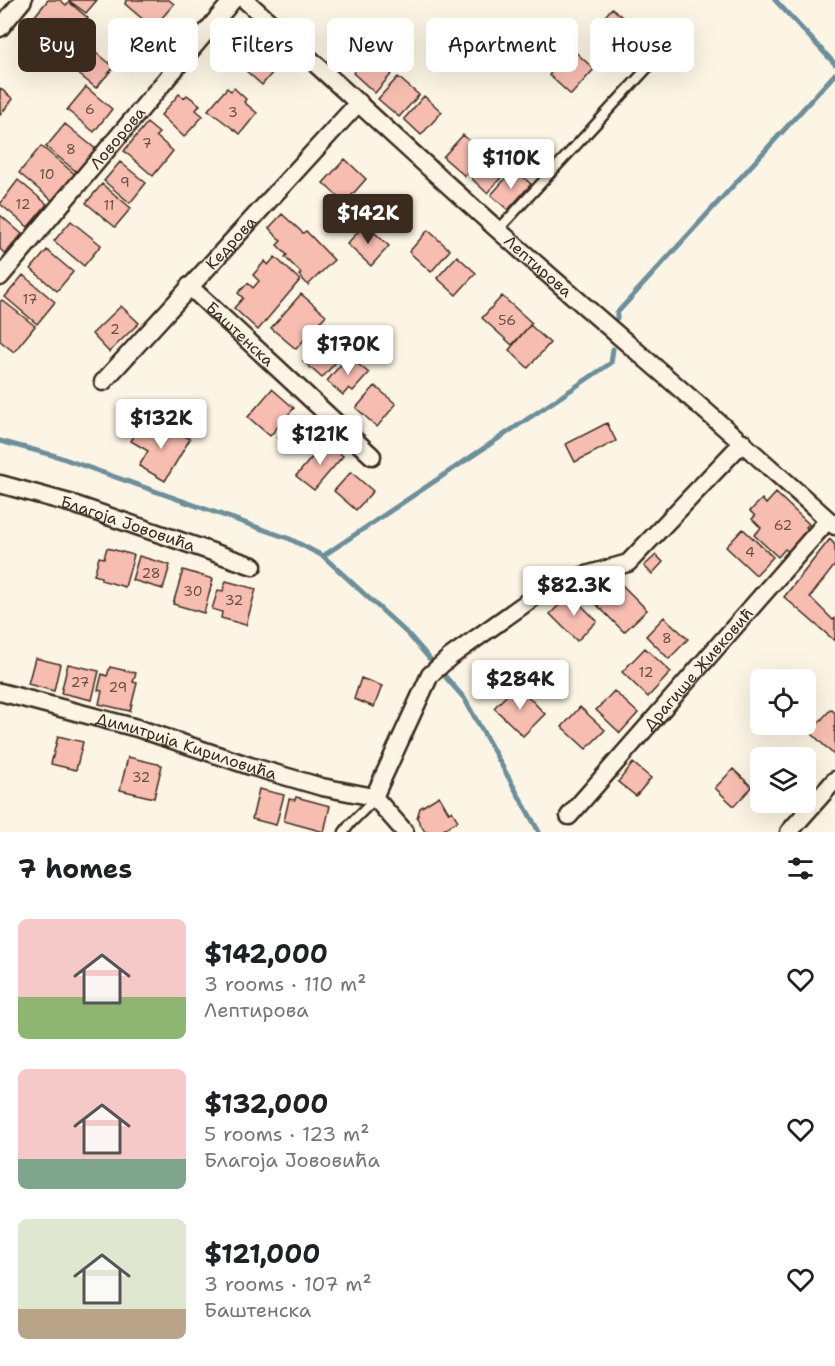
<!DOCTYPE html>
<html lang="en">
<head>
<meta charset="utf-8">
<style>
	:root { --surface:#fff; --page:#f6f6f6; --text:#202124; --muted:#757577; --accent:#3b2a1e }
	body { margin:0; font-family:"Shantell Sans",sans-serif; background:var(--page); color:var(--text); height:100vh; display:flex; flex-direction:column; font-size:22px; white-space:nowrap }
	* { box-sizing:border-box; margin:0 }
	p { font-size:20px; color:var(--muted) }
	.icon { flex:none; width:33px; height:33px; fill:none; stroke:currentColor; stroke-width:2; stroke-linecap:round; stroke-linejoin:round }
	.map { position:relative; height:832px; overflow:hidden }
	.sheet { display:flex; flex-direction:column; background:var(--surface); flex:1 }
	.sheet>* { flex:none }
	.top-card { position:absolute; left:18px; top:18px; width:800px; height:54px; display:flex; gap:12px }
	.fabs { position:absolute; left:750px; top:669px; display:grid; gap:12px }
	.fabs a { display:grid; place-items:center; width:66px; height:66px; border-radius:9px; background:var(--surface); box-shadow:0 6px 24px #0002; font-size:30px }
	.price { position:absolute; translate:-50% -51px; padding:0 14px; border-radius:6px; background:#fff; color:#222; font-size:20px; line-height:39px; filter:drop-shadow(0 2px 3px #0008) }
	.price::after { content:''; position:absolute; left:50%; top:36px; width:18px; height:14px; margin-left:-9px; background:inherit; clip-path:polygon(0 0,100% 0,50% 100%) }
	.price.current { background:var(--accent); color:#fff }
	ul { padding:0; list-style:none }
	li { display:flex; align-items:center; gap:18px; height:150px; padding:0 18px }
	li span { display:grid; place-items:center; flex:none; width:168px; height:120px; border-radius:9px; color:#555 }
	li>.icon { margin-inline-start:auto }
	span .icon { width:72px; height:72px; fill:#fffc; stroke-width:1 }
	li b { font-size:26px }
	h2 { display:flex; justify-content:space-between; align-items:center; height:72px; padding:0 18px; font-size:26px }
	.pill { padding:0 21px; border-radius:9px; background:var(--surface); box-shadow:0 6px 24px #0002; font-size:21px; line-height:54px }
	.pill.current { background:var(--accent); color:#fff }
	.map>svg:first-child { display:block }
	.lines { fill:none; stroke-linecap:round; stroke-linejoin:round }
	.stream { stroke:#6c8f9b; stroke-width:5 }
	.building { fill:#f7bdb1; stroke:#3b2a1e; stroke-width:1.5 }
	.service-casing { stroke:#3b2a1e; stroke-width:13 }
	.minor-casing { stroke:#3b2a1e; stroke-width:21 }
	.service { stroke:#fcf5e5; stroke-width:8 }
	.minor { stroke:#fcf5e5; stroke-width:16 }
	.labels { text-anchor:middle; dominant-baseline:central; stroke-width:4.5; stroke-linejoin:round; paint-order:stroke }
	.number-label { font-size:14px; fill:#6a4f43 }
	.street-label { font-size:16px; fill:#3b2a1e; stroke:#fcf5e5 }
</style>
</head>
<body>
<div class="map">
<svg width="835" height="832" viewBox="0 0 835 832">
	<rect width="100%" height="100%" fill="#fcf5e5"/>
	<filter id="ink" filterUnits="userSpaceOnUse"><feTurbulence type="fractalNoise" baseFrequency=".0167" numOctaves="2"/><feDisplacementMap in="SourceGraphic" scale="12" xChannelSelector="R" yChannelSelector="G"/><feConvolveMatrix kernelMatrix="1 2 1 2 8 2 1 2 1" color-interpolation-filters="sRGB"/></filter>
	<g filter="url(#ink)">
		<g class="lines">
			<path class="stream" d="M775 0 835 64
				M617 318V313L835 74
				M0 441 56 456 290 539 323 556 409 635 464 698 539 832
				M323 556 611 363 613 349"/>
		</g>
		<path class="building" d="M48 0H60L66 5 69 2 88 18 68 42 51 28 49 32 33 18Z
			M68 0H97L86 13Z
			M126 0H169L174 4 161 19 146 22 125 4Z
			M612 8 629 23 611 42 595 28Z
			M242 31 261 48 241 70 226 56 233 48 230 45Z
			M85 43 114 67 96 88 67 65Z
			M572 49 594 69 571 95 549 75Z
			M373 50 395 70 375 93 353 73Z
			M261 51 278 66 262 85 245 70Z
			M398 77 419 95 399 117 378 99Z
			M86 87 112 109 94 132 67 110Z
			M0 88 13 99 0 115Z
			M227 88 231 91 234 88 246 99 244 102 257 113 240 134 208 110Z
			M179 94 184 98 187 95 200 105 196 110 203 116 184 137 161 115Z
			M424 96 442 112 421 135 404 119Z
			M147 123 159 133 156 136 173 151 153 176 124 151Z
			M65 124 97 150 78 173 46 147Z
			M463 135 485 154 465 176 443 157Z
			M41 146 76 175 54 202 19 173Z
			M491 157 507 171 487 193 472 179Z
			M345 159 366 179 345 203 323 183Z
			M120 162 146 183 130 203 104 181Z
			M514 169 531 184 508 210 491 195Z
			M18 180 47 204 28 227 0 204Z
			M102 184 131 208 115 227 86 203Z
			M282 214 303 233 306 231 334 260 308 285 299 275 301 273 285 257 287 255 277 245 281 241 269 228Z
			M0 215 22 234 5 254 0 249Z
			M71 221 101 245 84 266 54 241Z
			M365 224 389 246 371 266 347 244Z
			M428 230 450 250 431 272 409 252Z
			M47 250 73 272 57 291 31 269Z
			M457 256 476 273 456 295 437 278Z
			M275 257 300 280 258 330 234 308 243 298 238 293 248 283 253 288 259 281 253 275 265 261 268 265Z
			M23 275 55 302 37 324 5 297Z
			M301 294 326 315 296 349 271 328Z
			M502 296 532 323 512 345 482 318Z
			M2 300 35 326 14 352 0 341V302Z
			M121 306 139 323 109 352 92 334Z
			M530 325 550 343 528 368 509 350Z
			M323 337 343 354 322 378 303 361Z
			M348 356 369 373 353 391 349 388 343 395 327 381Z
			M375 386 396 404 377 427 356 408Z
			M272 389 294 408 270 436 248 417Z
			M296 416 317 434 297 456 277 438Z
			M607 423 616 441 575 462 566 444Z
			M164 424 190 439 165 481 139 466 148 451 131 441 140 426 157 436Z
			M326 441 343 456 314 490 296 476Z
			M351 472 373 491 356 510 334 491Z
			M776 493 809 524 806 527 810 531 790 553 785 549 778 557 754 535 761 528 752 519 755 516 750 511 762 499 766 504Z
			M743 529 773 557 756 575 726 547Z
			M830 539 835 545V565L810 597 833 620 835 618V641L784 597Z
			M107 548 134 555 125 587 101 580V577L94 575 99 557 104 558Z
			M656 555 663 562 652 574 644 566Z
			M139 556 170 565 163 589 132 580Z
			M183 570 213 579 204 613 173 604Z
			M226 581 256 589 246 625 221 618 222 612 212 609 218 590 223 591Z
			M619 582 647 610 624 632 597 605Z
			M570 594 597 621 577 641 550 614Z
			M664 617 688 639 669 659 646 636Z
			M645 648 671 672 648 697 622 672Z
			M35 658 60 664 54 691 28 684Z
			M68 664 99 671 92 700 61 693Z
			M110 667 136 673 133 682 137 683 130 711 99 704 102 691 98 690 102 674 107 676Z
			M361 678 382 686 374 707 354 699Z
			M517 685 545 714 523 736 494 708Z
			M614 691 638 713 620 733 596 710Z
			M580 707 605 730 586 749 562 727Z
			M831 709 835 713V756L810 732Z
			M58 736 83 742 76 770 51 764Z
			M128 757 162 765 154 798 120 790Z
			M633 763 651 778 636 796 618 782Z
			M733 769 752 787 734 806 715 788Z
			M259 789 284 795 276 825 252 819Z
			M439 796 449 813 452 811 458 821 440 832H425L417 818 420 808Z
			M296 797 330 806 324 832 284 821 289 799 295 800Z"/>
		<g class="lines">
			<defs>
				<path id="service" d="M498 230 652 63
					M344 832 350 824 373 801 374 797"/>
				<g id="minor">
					<path id="s1" d="M245 0C333 79 419 160 507 238 616 335 728 428 835 526"/>
					<path d="M0 28 23 0"/>
					<path id="s2" d="M0 277 233 0"/>
					<path id="s3" d="M189 286 372 456"/>
					<path id="s4" d="M103 382 359 102"/>
					<path id="s5" d="M0 484 73 504 253 566"/>
					<path id="s6" d="M0 692 137 728 250 766 322 787 374 797"/>
					<path d="M374 797 430 675 450 657 551 585 628 563 743 442"/>
					<path d="M374 797 405 832"/>
					<path id="s7" d="M569 816 828 520"/>
					<path d="M789 832 835 780"/>
				</g>
			</defs>
			<use href="#service" class="service-casing"/>
			<use href="#minor" class="minor-casing"/>
			<use href="#service" class="service"/>
			<use href="#minor" class="minor"/>
		</g>
	</g>
	<g class="labels">
		<g class="number-label">
			<text x="90" y="109">6</text>
			<text x="233" y="112">3</text>
			<text x="147" y="143">7</text>
			<text x="71" y="149">8</text>
			<text x="47" y="174">10</text>
			<text x="125" y="182">9</text>
			<text x="23" y="204">12</text>
			<text x="109" y="205">11</text>
			<text x="30" y="299">17</text>
			<text x="507" y="320">56</text>
			<text x="115" y="329">2</text>
			<text x="783" y="525">62</text>
			<text x="750" y="552">4</text>
			<text x="151" y="573">28</text>
			<text x="193" y="591">30</text>
			<text x="234" y="600">32</text>
			<text x="667" y="638">8</text>
			<text x="646" y="672">12</text>
			<text x="80" y="682">27</text>
			<text x="118" y="687">29</text>
			<text x="141" y="777">32</text>
		</g>
		<g class="street-label">
			<text stroke="none"><textPath href="#s2" startOffset="182">Ловорова</textPath></text>
			<text stroke="none"><textPath href="#s4" startOffset="189">Кедрова</textPath></text>
			<text stroke="none"><textPath href="#s1" startOffset="396">Лептирова</textPath></text>
			<text stroke="none"><textPath href="#s3" startOffset="70">Баштенска</textPath></text>
			<text stroke="none"><textPath href="#s5" startOffset="134">Благоја Јововића</textPath></text>
			<text stroke="none"><textPath href="#s7" startOffset="196">Драгише Живковић</textPath></text>
			<text stroke="none"><textPath href="#s6" startOffset="194">Димитрија Кириловића</textPath></text>
		</g>
	</g>
</svg>
<div class="fabs">
<a><svg class="icon" aria-label="locate" viewBox="0 0 24 24"><circle cx="12" cy="12" r="6"/><path d="M12 2v4M12 18v4M2 12h4M18 12h4"/></svg></a>
<a><svg class="icon" aria-label="layers" viewBox="0 0 24 24"><path d="M12 4l9 5-9 5-9-5zM3 14l9 5 9-5"/></svg></a>
</div>
<b class="price" style="left:511px;top:190px">$110K</b>
<b class="price current" style="left:368px;top:245px">$142K</b>
<b class="price" style="left:348px;top:376px">$170K</b>
<b class="price" style="left:161px;top:450px">$132K</b>
<b class="price" style="left:320px;top:466px">$121K</b>
<b class="price" style="left:574px;top:617px">$82.3K</b>
<b class="price" style="left:520px;top:711px">$284K</b>
<div class="top-card">
<a class="pill current">Buy</a>
<a class="pill">Rent</a>
<a class="pill">Filters</a>
<a class="pill">New</a>
<a class="pill">Apartment</a>
<a class="pill">House</a>
</div>
</div>
<section class="sheet">
<h2>7 homes<svg class="icon" aria-label="filters" viewBox="0 0 24 24"><path d="M4 7h16M4 17h16"/><circle cx="9" cy="7" r="2"/><circle cx="15" cy="17" r="2"/></svg></h2>
<ul>
<li><span style="background:linear-gradient(#f6c9c9 65%,#8fb573 0)"><svg class="icon" aria-label="home" viewBox="0 0 24 24"><path d="M3 11l9-7 9 7M6 9v11h12V9"/></svg></span><div><b>$142,000</b><p>3 rooms · 110 m²</p><p>Лептирова</p></div><svg class="icon" aria-label="heart" viewBox="0 0 24 24"><path d="M12 20l-8-8c-3-5 5-10 8-4 3-6 11-1 8 4z"/></svg></li>
<li><span style="background:linear-gradient(#f6c9c9 75%,#7fa58c 0)"><svg class="icon" aria-label="home" viewBox="0 0 24 24"><path d="M3 11l9-7 9 7M6 9v11h12V9"/></svg></span><div><b>$132,000</b><p>5 rooms · 123 m²</p><p>Благоја Јововића</p></div><svg class="icon" aria-label="heart" viewBox="0 0 24 24"><path d="M12 20l-8-8c-3-5 5-10 8-4 3-6 11-1 8 4z"/></svg></li>
<li><span style="background:linear-gradient(#dfe7d0 75%,#b9a48a 0)"><svg class="icon" aria-label="home" viewBox="0 0 24 24"><path d="M3 11l9-7 9 7M6 9v11h12V9"/></svg></span><div><b>$121,000</b><p>3 rooms · 107 m²</p><p>Баштенска</p></div><svg class="icon" aria-label="heart" viewBox="0 0 24 24"><path d="M12 20l-8-8c-3-5 5-10 8-4 3-6 11-1 8 4z"/></svg></li>
</ul>
</section>
</body>
</html>
